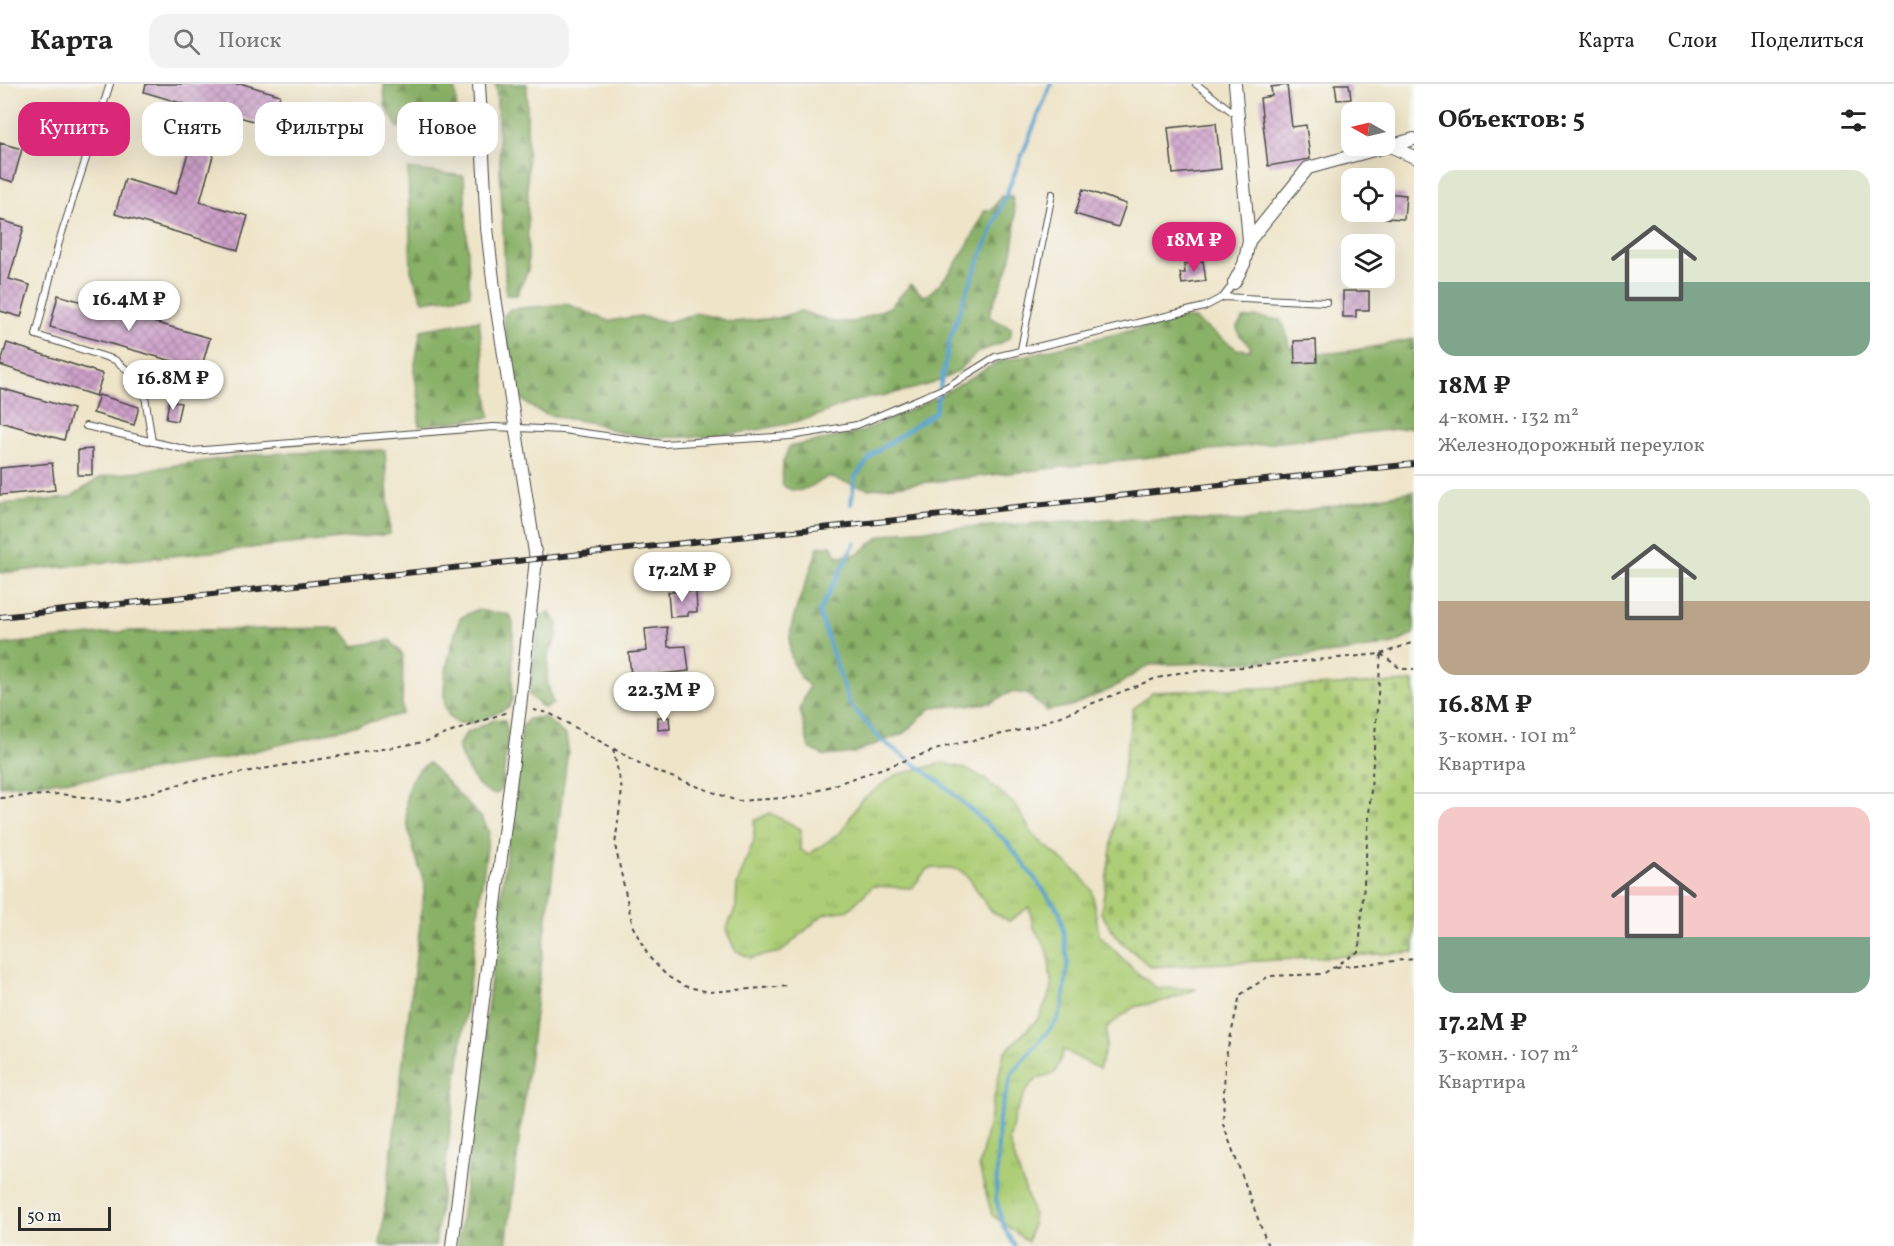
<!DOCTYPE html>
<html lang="ru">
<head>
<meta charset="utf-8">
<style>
	:root { --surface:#fff; --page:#f2f2f2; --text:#222; --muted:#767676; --line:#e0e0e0; --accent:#db2777 }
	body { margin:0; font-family:Vollkorn,serif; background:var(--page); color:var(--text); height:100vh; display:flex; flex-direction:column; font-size:22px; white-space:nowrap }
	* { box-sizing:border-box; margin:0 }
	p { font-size:20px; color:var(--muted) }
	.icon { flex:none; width:33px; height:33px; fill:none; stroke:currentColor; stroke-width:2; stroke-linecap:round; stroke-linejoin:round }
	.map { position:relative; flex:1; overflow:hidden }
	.sheet { display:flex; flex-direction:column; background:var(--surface); width:480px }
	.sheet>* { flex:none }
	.top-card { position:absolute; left:18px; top:18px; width:570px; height:54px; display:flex; gap:12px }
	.needle { width:39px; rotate:278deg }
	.controls { position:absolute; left:1341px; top:18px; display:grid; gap:12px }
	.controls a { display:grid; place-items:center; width:54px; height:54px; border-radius:12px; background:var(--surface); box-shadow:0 6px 24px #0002; font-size:30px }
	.scale { position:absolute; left:18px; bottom:15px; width:93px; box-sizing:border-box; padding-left:6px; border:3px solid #2b2b2b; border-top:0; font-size:16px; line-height:21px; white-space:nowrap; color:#2b2b2b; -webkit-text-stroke:4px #f6f6f2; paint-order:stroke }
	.price { position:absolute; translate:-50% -51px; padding:0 14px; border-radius:21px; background:#fff; color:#222; font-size:20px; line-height:39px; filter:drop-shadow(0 2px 3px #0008) }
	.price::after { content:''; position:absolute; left:50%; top:36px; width:18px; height:14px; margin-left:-9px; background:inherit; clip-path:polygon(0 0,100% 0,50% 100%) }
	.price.active { background:var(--accent); color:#fff }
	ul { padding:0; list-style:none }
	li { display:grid; align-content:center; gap:12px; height:318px; padding:0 24px }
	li+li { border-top:2px solid var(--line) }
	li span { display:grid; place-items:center; height:186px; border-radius:18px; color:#555 }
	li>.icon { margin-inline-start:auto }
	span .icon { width:108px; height:108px; fill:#fffc; stroke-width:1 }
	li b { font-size:26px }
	h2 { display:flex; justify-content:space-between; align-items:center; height:72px; padding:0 24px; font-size:26px }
	.chip { padding:0 21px; border-radius:18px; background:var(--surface); box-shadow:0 6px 24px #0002; font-size:21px; line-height:54px }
	.chip.active { background:var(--accent); color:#fff }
	header { display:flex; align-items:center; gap:36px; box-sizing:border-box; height:84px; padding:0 30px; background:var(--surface); border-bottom:2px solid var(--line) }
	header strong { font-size:28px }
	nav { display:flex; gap:33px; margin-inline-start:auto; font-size:21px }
	.search { width:420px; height:54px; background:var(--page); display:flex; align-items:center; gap:15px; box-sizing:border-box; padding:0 21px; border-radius:18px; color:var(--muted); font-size:22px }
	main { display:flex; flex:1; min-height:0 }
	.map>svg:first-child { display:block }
	.grass { fill:url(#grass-tufts); stroke:#6c7c50; stroke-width:1.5 }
	.forest { fill:url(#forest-firs); stroke:#5a6e49; stroke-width:1.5 }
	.cemetery { fill:url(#cemetery-stones); stroke:#6c7c50; stroke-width:1.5 }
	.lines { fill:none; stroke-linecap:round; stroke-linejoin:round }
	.stream { stroke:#56a2ce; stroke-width:4 }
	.building { fill:url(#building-cross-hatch) }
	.service-casing { stroke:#484743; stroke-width:8 }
	.minor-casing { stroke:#484743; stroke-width:14 }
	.path { stroke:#484743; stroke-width:2; stroke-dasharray:4.5 4.5; stroke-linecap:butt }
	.service { stroke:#fff; stroke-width:6 }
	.minor { stroke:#fff; stroke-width:12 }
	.rail-casing { stroke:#2b2b2b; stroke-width:6 }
	.rail { stroke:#f6f6f2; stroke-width:4; stroke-dasharray:11; stroke-linecap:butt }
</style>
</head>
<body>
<header>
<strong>Карта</strong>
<div class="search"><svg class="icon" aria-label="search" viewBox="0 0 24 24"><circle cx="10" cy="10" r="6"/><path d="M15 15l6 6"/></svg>Поиск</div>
<nav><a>Карта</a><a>Слои</a><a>Поделиться</a></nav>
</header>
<main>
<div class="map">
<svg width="1414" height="1162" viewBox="0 0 1414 1162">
	<defs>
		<pattern id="grass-tufts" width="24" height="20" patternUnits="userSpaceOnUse" patternTransform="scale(1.5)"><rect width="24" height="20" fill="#adce76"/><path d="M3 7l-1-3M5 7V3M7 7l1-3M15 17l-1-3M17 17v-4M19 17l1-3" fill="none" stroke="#95b166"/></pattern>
		<pattern id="forest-firs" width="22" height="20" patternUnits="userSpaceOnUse" patternTransform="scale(1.5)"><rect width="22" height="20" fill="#8ab167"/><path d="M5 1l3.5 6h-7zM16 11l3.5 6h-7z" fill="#719055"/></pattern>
		<pattern id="cemetery-stones" width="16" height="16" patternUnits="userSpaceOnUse" patternTransform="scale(1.5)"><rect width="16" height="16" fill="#adce76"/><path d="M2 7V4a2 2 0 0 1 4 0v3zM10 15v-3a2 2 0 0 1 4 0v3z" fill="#95b166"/></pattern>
		<pattern id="building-cross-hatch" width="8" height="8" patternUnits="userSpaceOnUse" patternTransform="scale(1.5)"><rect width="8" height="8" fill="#cda0ca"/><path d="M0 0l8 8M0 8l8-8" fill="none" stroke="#a783a4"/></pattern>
	</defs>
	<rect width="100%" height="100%" fill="#f6f6f2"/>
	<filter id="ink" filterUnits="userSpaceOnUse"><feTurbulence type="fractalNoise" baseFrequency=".0167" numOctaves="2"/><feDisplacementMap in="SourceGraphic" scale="12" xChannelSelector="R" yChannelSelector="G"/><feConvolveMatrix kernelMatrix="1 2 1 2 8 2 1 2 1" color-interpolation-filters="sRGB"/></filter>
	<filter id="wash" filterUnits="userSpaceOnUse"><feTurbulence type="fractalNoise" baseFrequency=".008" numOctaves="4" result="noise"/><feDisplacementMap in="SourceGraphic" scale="24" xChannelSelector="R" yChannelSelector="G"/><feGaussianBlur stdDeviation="1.35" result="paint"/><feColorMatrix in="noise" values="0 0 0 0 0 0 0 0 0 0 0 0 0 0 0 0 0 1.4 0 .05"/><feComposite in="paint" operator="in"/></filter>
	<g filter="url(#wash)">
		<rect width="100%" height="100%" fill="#eee4c8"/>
		<path class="grass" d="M943 679 963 684 982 693 1015 721 1034 752 1079 790 1092 806 1099 851 1135 887 1157 904 1197 905 1168 916 1134 923 1107 943 1106 964 1099 985 1064 966 1055 989 1038 994 1027 1005 1015 1031 1009 1057 1034 1133 1028 1158 992 1131 979 1083 1004 969 1039 934 1052 905 1048 868 1033 842 1029 823 1009 837C1002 833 993 830 989 824 966 795 972 779 927 785L912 804 873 802 848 826 824 830 781 868 750 874 735 866 726 846 736 823 737 801 754 756V737L770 729 801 745 800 765 808 771 842 747 861 716 896 691Z"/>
		<path class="forest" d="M384 0H455L459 66 423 65 422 41 398 44 385 21Z
			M496 0H527L528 186 517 211H506Z
			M408 85 464 92 470 211 423 217 411 187Z
			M1001 112H1012C1019 140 1014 170 1003 197 999 209 991 220 989 233L1011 244V252C999 263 990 262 979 268 970 273 964 284 955 289 922 307 890 309 855 317 840 321 827 329 813 333 754 350 684 359 623 349 611 347 601 340 589 338 561 333 533 333 516 308L503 233 510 225 567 220 609 237 640 232 668 238 697 229 732 238 777 234 801 227 833 238H854L890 223 911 200 924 213C949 197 973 155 984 127L993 125Z
			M1256 233 1280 236 1285 244 1289 262C1314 280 1384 260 1414 255V343L869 405 828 393C814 400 796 415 782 400L783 378 789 363 861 348 932 316 998 278 1183 234 1194 235 1237 265 1250 266V262L1239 250 1237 243 1243 235Z
			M479 236 490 333 419 342V316L414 286 421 246Z
			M385 366 390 450 0 489V420L69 414 101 393 183 380 259 370Z
			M1414 407V550L1394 560 1343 568 1265 577 1149 581 1111 605 1071 622 1046 627 1027 610 1011 608 990 619 931 624 904 649 853 669 825 672 809 664 800 625 809 602C766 563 807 509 818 463L831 461 838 472 858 470 879 453 901 447 1112 435 1247 437Z
			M476 526 510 531 513 539 512 616 509 623C497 629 483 637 470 639 422 647 454 553 460 534Z
			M549 528 558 540 557 553 548 572 547 597 553 620 544 624 529 611V604L539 541 542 531Z
			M340 544 354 562 390 556 403 571 402 630 231 673 110 693 0 702V561L129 547Z
			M544 633 566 652 568 665 506 1162H458L522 643 528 635Z
			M496 635 505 636 508 652 502 702 498 709C481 715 461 677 458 662L466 649Z
			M429 679 483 736 489 747 435 1162H380L425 800C413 766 387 700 429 679Z"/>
		<path class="cemetery" d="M1414 598V868L1151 883 1118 855 1101 829 1133 625 1153 608Z"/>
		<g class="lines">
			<path class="stream" d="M851 420 855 393 873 370 935 328 950 255 964 214 1051 0
				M855 459 819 528 849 619 880 655 941 699 1008 759 1060 828 1068 877 1063 921 1056 938 1012 989 999 1034 996 1115 1004 1144 1015 1162"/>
		</g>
		<g id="blocks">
			<path class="building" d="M146 0H243L280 11 271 42 225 29 200 118 248 132 238 166 115 130 125 95 176 110 201 25 144 8Z
				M1335 0H1349L1351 15 1337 16Z
				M1287 1 1292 43 1306 41 1310 75 1268 82 1260 14 1272 12 1271 3Z
				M1216 39 1221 85 1173 90 1168 44Z
				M0 59 22 65 13 98 0 94Z
				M1083 105 1126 120 1118 143 1075 130Z
				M1386 109 1406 111 1404 135 1385 134Z
				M0 136 24 143 9 195 30 201 21 233 0 227Z
				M1203 177 1206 197 1182 200 1180 189H1185L1184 180Z
				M1343 207H1369V226H1356V233H1343Z
				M58 211 210 254 201 285 50 243Z
				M1316 256 1317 278 1295 279 1294 257Z
				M7 259 103 290 96 312 0 281Z
				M0 304 73 325 64 356 0 338Z
				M99 311 139 323 134 341 93 329Z
				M169 317 181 319 177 337 166 335Z
				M92 365V391H78V366Z
				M52 379 55 406 0 411V384Z
				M696 507 697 528H688V532L670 533 668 508Z
				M667 543 668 563 686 562 689 587 631 593 629 569 647 567 645 545Z
				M658 633H669L670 645 658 646Z"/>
		</g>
	</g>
	<g filter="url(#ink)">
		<use href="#blocks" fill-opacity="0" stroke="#484743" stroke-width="1.5"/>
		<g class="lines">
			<defs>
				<path id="service" d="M110 0 59 158 36 251 115 276 143 299 152 358
					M1196 0 1238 32
					M1223 213 1326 218
					M1021 265 1052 110
					M86 342 192 367 493 343 563 346 663 360 791 352 857 341 947 303 995 273 1204 223 1223 213 1234 199"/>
				<path id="minor" d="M1390 62 1414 73
					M1249 157 1308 84 1414 55
					M1234 199 1244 180 1249 157 1235 0
					M452 1162 520 623 536 475 495 213 487 144 479 0"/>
			</defs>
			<use href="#service" class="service-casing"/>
			<use href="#minor" class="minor-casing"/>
			<path class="path" d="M1414 263V264
				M1381 570 1401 585H1414
				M1381 570 1414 558
				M533 626 549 629 650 685 737 717 799 713 947 662 1030 644 1154 595 1178 589 1381 570 1359 867 1323 890 1269 892 1240 911 1225 977 1223 1040 1268 1162
				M613 665 622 706 615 761 633 843 649 873 667 892 684 902 709 908 790 902
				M0 714 60 710 120 718 190 697 424 658 507 628
				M1336 883 1414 875"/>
			<use href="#service" class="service"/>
			<use href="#minor" class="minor"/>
			<defs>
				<path id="rail" d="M0 533 1414 380"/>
			</defs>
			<use href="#rail" class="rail-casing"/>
			<use href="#rail" class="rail"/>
		</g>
	</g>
</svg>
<div class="controls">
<a><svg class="needle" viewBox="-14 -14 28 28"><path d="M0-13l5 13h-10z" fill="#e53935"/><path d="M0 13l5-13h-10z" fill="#767676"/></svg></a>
<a><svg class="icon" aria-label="locate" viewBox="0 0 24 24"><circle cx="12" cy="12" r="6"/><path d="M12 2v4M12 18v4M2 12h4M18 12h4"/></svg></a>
<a><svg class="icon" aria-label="layers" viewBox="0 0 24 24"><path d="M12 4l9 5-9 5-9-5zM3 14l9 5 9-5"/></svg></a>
</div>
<div class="scale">50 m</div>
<b class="price active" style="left:1194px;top:189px">18M ₽</b>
<b class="price" style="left:129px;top:248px">16.4M ₽</b>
<b class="price" style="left:173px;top:327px">16.8M ₽</b>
<b class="price" style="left:682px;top:519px">17.2M ₽</b>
<b class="price" style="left:664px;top:639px">22.3M ₽</b>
<div class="top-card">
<a class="chip active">Купить</a>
<a class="chip">Снять</a>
<a class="chip">Фильтры</a>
<a class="chip">Новое</a>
</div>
</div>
<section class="sheet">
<h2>Объектов: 5<svg class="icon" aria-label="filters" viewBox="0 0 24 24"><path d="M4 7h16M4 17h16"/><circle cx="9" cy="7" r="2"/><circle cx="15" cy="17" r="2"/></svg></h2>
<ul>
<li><span style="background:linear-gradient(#dfe7d0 60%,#7fa58c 0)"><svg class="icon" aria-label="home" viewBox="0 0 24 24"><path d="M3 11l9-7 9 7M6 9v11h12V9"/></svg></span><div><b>18M ₽</b><p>4-комн. · 132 m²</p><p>Железнодорожный переулок</p></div></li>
<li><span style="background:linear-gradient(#dfe7d0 60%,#b9a48a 0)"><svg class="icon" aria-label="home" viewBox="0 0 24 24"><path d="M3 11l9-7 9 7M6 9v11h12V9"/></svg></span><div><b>16.8M ₽</b><p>3-комн. · 101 m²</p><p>Квартира</p></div></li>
<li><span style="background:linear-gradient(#f6c9c9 70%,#7fa58c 0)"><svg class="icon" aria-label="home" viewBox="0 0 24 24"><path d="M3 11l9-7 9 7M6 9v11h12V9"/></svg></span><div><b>17.2M ₽</b><p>3-комн. · 107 m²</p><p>Квартира</p></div></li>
</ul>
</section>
</main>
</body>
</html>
